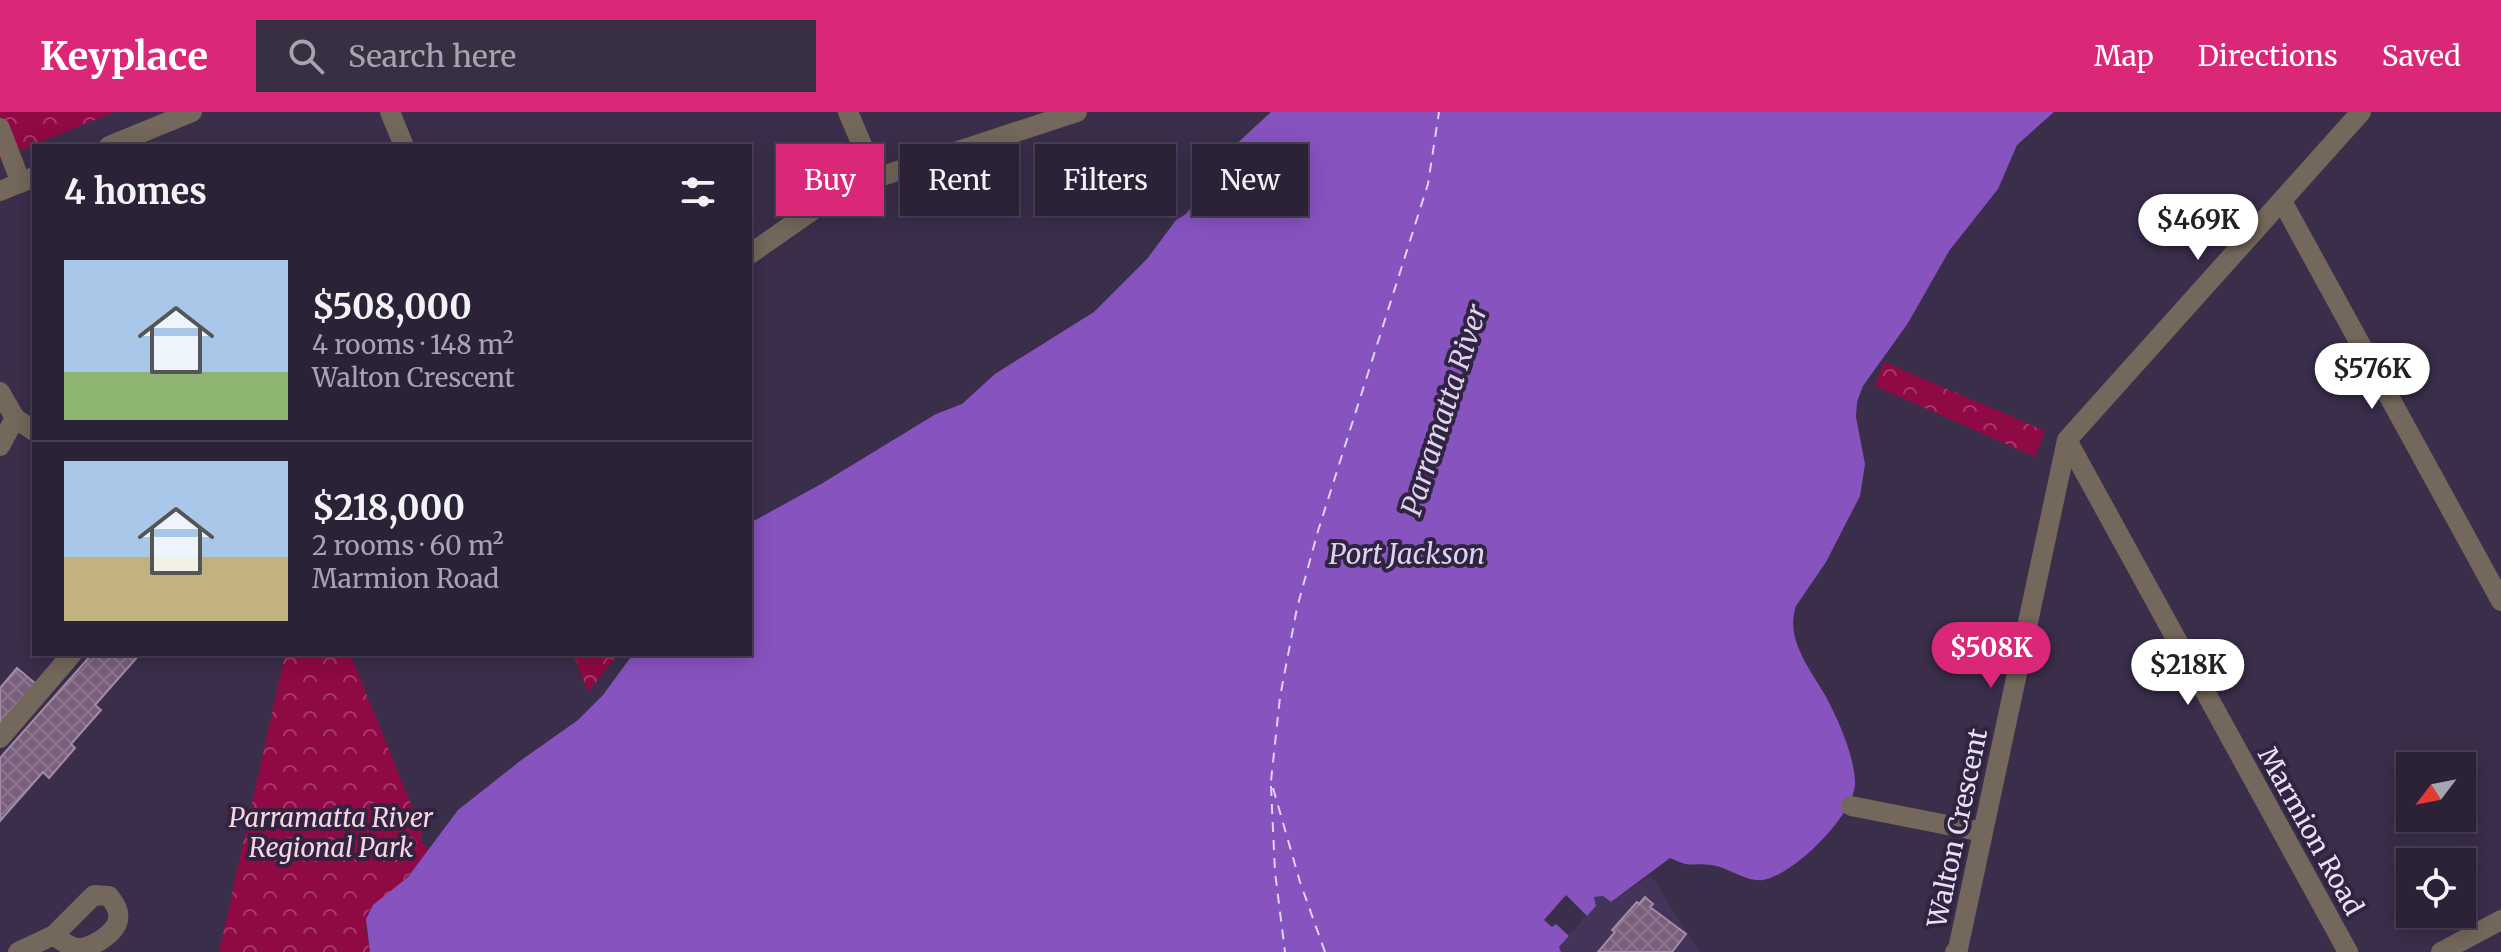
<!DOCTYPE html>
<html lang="en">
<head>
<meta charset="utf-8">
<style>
	:root { --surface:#2c2238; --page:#382f43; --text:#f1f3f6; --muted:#a6a4ae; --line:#483f53; --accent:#db2777 }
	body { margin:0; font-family:Merriweather,serif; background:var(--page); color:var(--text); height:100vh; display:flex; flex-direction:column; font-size:30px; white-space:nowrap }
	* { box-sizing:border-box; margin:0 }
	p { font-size:26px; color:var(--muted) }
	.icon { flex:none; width:44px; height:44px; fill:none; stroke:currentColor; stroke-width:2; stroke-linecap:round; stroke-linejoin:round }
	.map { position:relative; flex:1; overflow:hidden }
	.drawer { position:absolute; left:32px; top:32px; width:720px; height:512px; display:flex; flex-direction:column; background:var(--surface); border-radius:0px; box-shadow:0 4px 20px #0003,0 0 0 2px var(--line) }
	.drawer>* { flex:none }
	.guide { position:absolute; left:776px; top:32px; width:760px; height:72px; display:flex; gap:16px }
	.needle { width:52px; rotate:238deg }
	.buttons { position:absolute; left:2396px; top:640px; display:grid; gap:16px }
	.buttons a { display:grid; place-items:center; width:80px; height:80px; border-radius:0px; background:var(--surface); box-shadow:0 4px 20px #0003,0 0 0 2px var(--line); font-size:40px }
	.price { position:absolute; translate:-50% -68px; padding:0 18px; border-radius:28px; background:#fff; color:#222; font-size:26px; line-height:52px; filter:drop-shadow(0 2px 4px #0008) }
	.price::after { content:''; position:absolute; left:50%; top:48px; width:24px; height:18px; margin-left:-12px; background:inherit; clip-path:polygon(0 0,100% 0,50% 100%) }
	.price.selected { background:var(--accent); color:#fff }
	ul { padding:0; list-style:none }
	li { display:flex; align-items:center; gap:24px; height:200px; padding:0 32px }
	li+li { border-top:2px solid var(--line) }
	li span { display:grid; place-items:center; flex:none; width:224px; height:160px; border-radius:0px; color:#555 }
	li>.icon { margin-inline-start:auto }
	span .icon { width:96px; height:96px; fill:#fffc; stroke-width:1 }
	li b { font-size:34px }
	h2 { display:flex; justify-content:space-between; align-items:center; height:96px; padding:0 32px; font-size:34px }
	.chip { padding:0 28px; border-radius:0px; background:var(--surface); box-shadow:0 4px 20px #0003,0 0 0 2px var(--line); font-size:28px; line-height:72px }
	.chip.selected { background:var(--accent); color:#fff }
	header { display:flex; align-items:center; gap:48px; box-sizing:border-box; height:112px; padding:0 40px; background:var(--accent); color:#fff }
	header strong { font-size:38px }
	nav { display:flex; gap:44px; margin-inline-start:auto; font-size:28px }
	.search { width:560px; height:72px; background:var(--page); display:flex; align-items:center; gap:20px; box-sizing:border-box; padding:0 28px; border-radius:0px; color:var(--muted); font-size:30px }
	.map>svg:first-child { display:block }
	.built { fill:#443459 }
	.forest { fill:url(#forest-crowns) }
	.water { fill:#8753bf }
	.pier { fill:#3a2e4b }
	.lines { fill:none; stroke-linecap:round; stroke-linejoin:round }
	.ferry { stroke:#ded3ef; stroke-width:2; stroke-dasharray:10 8; stroke-linecap:butt }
	.building { fill:url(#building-cross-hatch); stroke:#a58aa8; stroke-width:2 }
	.minor { stroke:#74675b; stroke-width:20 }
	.labels { text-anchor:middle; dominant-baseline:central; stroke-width:8; stroke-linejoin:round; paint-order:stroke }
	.park-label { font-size:26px; font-style:italic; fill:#f8d6dd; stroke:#302440 }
	.street-label { font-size:26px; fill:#e8e1f4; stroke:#302440 }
	.water-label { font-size:28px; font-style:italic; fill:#ded3ef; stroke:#302440 }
</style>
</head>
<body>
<header>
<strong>Keyplace</strong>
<div class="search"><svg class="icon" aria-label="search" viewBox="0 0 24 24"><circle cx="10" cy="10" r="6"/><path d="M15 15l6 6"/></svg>Search here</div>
<nav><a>Map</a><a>Directions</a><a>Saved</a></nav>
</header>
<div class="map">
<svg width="2501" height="840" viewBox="0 0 2501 840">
	<defs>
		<pattern id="forest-crowns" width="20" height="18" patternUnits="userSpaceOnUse" patternTransform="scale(2)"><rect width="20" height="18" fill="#8f0944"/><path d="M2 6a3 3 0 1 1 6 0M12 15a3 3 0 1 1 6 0" fill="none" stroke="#a43869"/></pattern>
		<pattern id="building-cross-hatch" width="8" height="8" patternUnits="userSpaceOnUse" patternTransform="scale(2)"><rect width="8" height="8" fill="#795f7b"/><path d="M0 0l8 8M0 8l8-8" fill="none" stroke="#8c768e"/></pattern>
	</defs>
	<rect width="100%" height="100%" fill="#3a2e4b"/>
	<path class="built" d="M1651 763 1699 840H1561L1559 836 1596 794 1594 785 1603 784 1611 790Z"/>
	<path class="forest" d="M0 0H114L0 47Z
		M1884 250 2045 319 2035 345 1875 274Z
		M285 542H350L422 719V731L430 738 402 771 369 798 366 817 370 840H219Z
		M573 542H618L588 580Z"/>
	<path class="water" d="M1271 0H2054L2017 33 1998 77 1949 139 1908 211 1863 274 1857 290 1856 305 1865 352 1860 384 1826 450 1796 494C1785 527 1809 555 1825 583 1838 607 1854 642 1855 670 1856 702 1794 763 1763 768 1744 770 1729 755 1711 753 1690 750 1693 757 1670 746L1611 790 1603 784 1594 785 1596 794 1559 835 1561 840H370L366 807 373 793 408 765 458 698 520 649 578 608 603 583 633 542H750V411L821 372 936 302 962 292 995 262 1094 200 1147 147 1176 108 1186 102 1207 75 1219 48Z"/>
	<path class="pier" d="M1566 783 1587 804 1569 824 1556 812 1552 815 1544 808Z"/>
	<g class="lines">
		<path class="ferry" d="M1271 674 1275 760 1285 840
			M1325 840 1300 770 1271 669 1280 585 1297 496 1318 419 1428 72 1439 0"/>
	</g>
	<path class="building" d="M92 542H140L95 593 101 598 71 632 75 636 49 666 43 660 0 709V646Z
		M17 556 36 572 0 613V576Z
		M1645 785 1653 792 1650 795 1686 822 1672 840H1598L1615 820 1612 818 1637 790 1639 792Z"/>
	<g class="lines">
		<path class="minor" d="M390 0 404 34
			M848 0 876 66
			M0 16 21 71
			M109 34 192 0
			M0 79 34 65
			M2282 89 2501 489
			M750 142 833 84 876 66 1077 0
			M0 280 15 306 34 319
			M2067 328 2348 840
			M0 334 15 306
			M0 626 72 542
			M1851 694 1983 720
			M18 840 54 823 94 783 109 784C114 791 120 798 118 808 116 821 90 838 77 836 68 835 60 827 54 823
			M1955 840 1958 837 2067 328 2361 0
			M2441 840 2501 808"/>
	</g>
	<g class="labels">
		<g class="park-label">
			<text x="331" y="705">Parramatta River<tspan x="331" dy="30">Regional Park</tspan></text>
		</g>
		<g class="street-label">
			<text transform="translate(1957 716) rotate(-78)">Walton Crescent</text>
			<text transform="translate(2311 719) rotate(61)">Marmion Road</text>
		</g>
		<g class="water-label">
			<text transform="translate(1444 298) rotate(-72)">Parramatta River</text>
			<text x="1407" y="442">Port Jackson</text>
		</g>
	</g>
</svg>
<div class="buttons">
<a><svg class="needle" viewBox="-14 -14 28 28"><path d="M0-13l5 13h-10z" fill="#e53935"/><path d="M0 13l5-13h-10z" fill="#a6a4ae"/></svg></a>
<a><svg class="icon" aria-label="locate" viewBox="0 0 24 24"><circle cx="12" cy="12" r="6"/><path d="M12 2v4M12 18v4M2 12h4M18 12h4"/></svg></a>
</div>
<b class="price" style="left:2198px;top:150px">$469K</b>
<b class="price" style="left:2372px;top:299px">$576K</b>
<b class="price selected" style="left:1991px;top:578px">$508K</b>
<b class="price" style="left:2188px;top:595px">$218K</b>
<div class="guide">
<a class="chip selected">Buy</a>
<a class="chip">Rent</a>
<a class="chip">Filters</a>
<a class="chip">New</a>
</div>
<section class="drawer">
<h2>4 homes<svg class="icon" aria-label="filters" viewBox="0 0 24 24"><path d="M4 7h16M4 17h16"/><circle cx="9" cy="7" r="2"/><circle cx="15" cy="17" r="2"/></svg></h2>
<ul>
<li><span style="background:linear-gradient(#a9c7e8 70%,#8fb573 0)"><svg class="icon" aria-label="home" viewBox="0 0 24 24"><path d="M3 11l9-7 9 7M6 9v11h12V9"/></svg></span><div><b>$508,000</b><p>4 rooms · 148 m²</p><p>Walton Crescent</p></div></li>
<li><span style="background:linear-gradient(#a9c7e8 60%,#c2b280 0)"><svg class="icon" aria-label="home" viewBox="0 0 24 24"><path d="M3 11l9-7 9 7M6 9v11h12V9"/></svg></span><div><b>$218,000</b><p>2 rooms · 60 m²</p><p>Marmion Road</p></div></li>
</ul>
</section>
</div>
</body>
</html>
